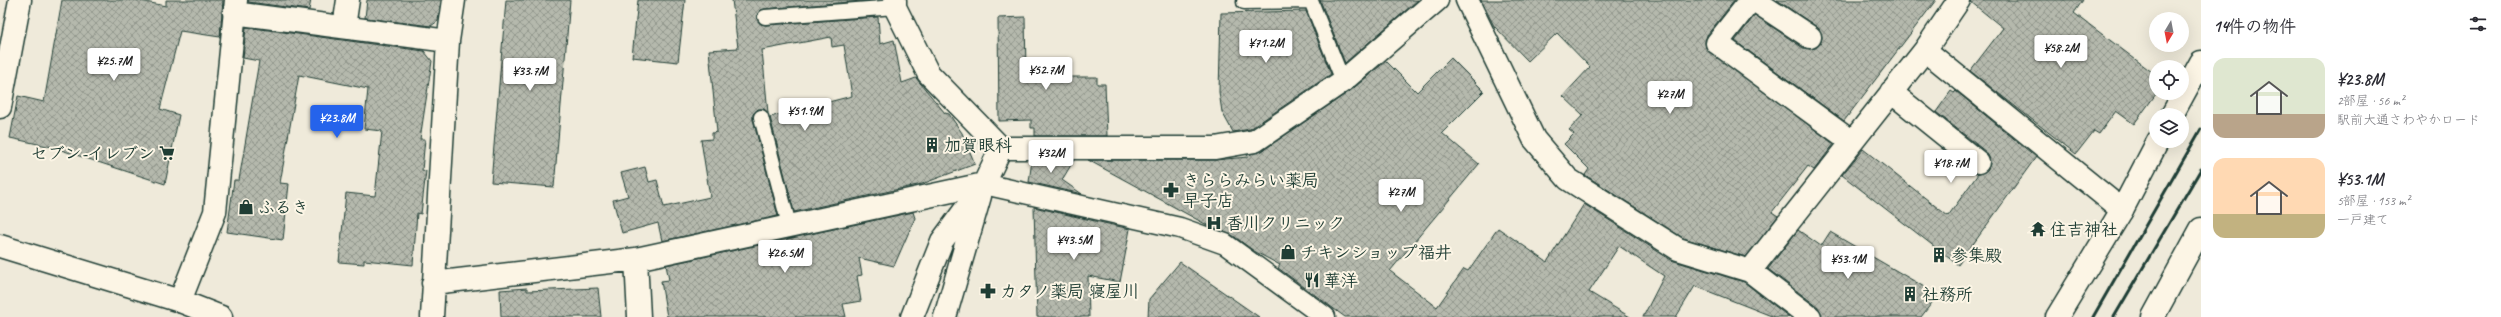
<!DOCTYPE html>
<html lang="ja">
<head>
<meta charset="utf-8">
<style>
	:root { --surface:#fff; --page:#f7f7f7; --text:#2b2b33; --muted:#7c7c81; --accent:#2563eb }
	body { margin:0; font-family:Caveat,"Klee One",sans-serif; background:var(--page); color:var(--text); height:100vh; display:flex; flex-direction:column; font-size:15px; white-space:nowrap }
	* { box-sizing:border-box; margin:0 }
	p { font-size:13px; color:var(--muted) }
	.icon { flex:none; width:22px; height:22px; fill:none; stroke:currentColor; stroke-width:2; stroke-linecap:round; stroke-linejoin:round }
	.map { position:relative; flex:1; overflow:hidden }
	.panel { display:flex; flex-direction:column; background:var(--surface); width:300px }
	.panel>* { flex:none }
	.needle { width:26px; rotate:190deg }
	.buttons { position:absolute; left:2149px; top:12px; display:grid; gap:8px }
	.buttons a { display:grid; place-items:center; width:40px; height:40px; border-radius:50%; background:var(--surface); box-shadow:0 4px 16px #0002; font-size:20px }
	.price { position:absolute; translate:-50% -34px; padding:0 9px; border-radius:4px; background:#fff; color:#222; font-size:13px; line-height:26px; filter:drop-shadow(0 1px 2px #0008) }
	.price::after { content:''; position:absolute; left:50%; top:24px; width:12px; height:9px; margin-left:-6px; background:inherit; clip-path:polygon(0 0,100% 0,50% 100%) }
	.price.selected { background:var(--accent); color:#fff }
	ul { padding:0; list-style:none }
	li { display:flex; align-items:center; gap:12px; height:100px; padding:0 12px }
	li span { display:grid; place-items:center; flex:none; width:112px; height:80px; border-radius:12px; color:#555 }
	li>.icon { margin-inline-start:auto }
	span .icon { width:48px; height:48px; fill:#fffc; stroke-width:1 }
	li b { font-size:17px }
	h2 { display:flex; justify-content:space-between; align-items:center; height:48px; padding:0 12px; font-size:17px }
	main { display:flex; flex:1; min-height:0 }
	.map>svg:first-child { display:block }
	.building { fill:url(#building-cross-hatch); stroke:#1f3d34 }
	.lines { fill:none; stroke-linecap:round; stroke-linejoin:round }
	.service-casing { stroke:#1f3d34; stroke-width:17 }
	.pedestrian-casing { stroke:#1f3d34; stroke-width:23 }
	.minor-casing { stroke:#1f3d34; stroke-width:25 }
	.tertiary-casing { stroke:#1f3d34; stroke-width:25 }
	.service { stroke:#fcf5e5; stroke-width:14 }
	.pedestrian { stroke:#fcf5e5; stroke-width:20 }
	.minor { stroke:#fcf5e5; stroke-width:22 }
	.tertiary { stroke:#fcf5e5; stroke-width:22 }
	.rail { stroke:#1f3d34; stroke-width:3 }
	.labels { text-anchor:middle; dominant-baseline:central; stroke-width:4; stroke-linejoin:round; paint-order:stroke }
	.poi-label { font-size:17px; font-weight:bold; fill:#1f3d34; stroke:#fcf5e5; text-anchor:start }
</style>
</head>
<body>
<main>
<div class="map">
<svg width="2201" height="317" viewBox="0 0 2201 317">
	<defs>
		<pattern id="building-cross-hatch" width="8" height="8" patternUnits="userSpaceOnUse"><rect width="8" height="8" fill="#b5b9ad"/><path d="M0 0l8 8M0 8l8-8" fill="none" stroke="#93988e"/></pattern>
	</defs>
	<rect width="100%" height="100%" fill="#efeada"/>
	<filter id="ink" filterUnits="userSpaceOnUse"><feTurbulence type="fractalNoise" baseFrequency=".025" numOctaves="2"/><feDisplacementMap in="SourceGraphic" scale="8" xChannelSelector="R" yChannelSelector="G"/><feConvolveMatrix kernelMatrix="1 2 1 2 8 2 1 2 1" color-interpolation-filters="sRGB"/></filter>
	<g filter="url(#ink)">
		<path class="building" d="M62 0H135L166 6V0H223L220 37 180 31 160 109 179 115 165 184 52 147 10 138 18 96 44 102Z
			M248 0H311L309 10 248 2Z
			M367 0H441L438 21 431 26 365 18Z
			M506 0H570L554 187 491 182Z
			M638 0H685L678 62 632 57Z
			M732 0H875L764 9 758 13 757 18 761 24 766 25 878 17 880 44 894 40 902 83 916 78 945 113 949 114 962 133 975 164 922 184 794 212 770 117 852 96 844 45 832 47 831 37 762 50 768 113 764 109H758L753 114V119L778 216 662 241 658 223 622 233 613 200 628 196 621 173 645 167 649 182 657 180 664 207 710 197 701 140 712 139V133L717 132 709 50 738 48Z
			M1320 0H1418L1345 63Z
			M1481 0H1735L1707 35 1705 42 1706 48 1834 144 1814 170 1808 166 1772 212 1778 216 1746 257 1683 238 1585 175 1589 169 1564 144 1574 134 1569 130 1583 115 1563 96 1590 67 1557 33 1528 61 1494 26Z
			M1777 0H1936L1844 121 1735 41 1755 15 1803 48 1810 49 1820 44 1822 37 1817 27Z
			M1971 0H2083L2074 13 2156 75V94L2134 124 2116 111 2099 134 2094 131 2076 154 1970 71 2003 28 1971 2Z
			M1306 11 1331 74 1250 129 1233 132 1222 112 1219 92 1221 13Z
			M1025 17 1026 70 1066 71 1067 77H1097V84H1105L1107 136H1035V128H1031V120L999 121 998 18Z
			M246 27 424 51 432 61 420 139H425L422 170 426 171 421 214 417 213 413 265 364 260V264L339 262 346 193 375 196 382 131 364 129 368 89 299 75 280 183 289 184 283 240 227 232 234 180H239L259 61 243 58Z
			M1451 58 1484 91 1442 133 1479 164 1390 271 1437 307 1464 269 1468 271 1498 228 1547 262 1584 204 1671 260 1744 282 1789 317H1774L1695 286 1676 317H1643L1664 276 1619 246 1589 292 1630 317H1345L1278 268 1280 265 1254 251 1232 235 1207 225 1088 160H1215L1248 157 1247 155 1262 151 1350 91 1386 61 1417 92Z
			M1951 91 1954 93 1956 91 2036 157 1958 265 1842 175 1863 149 1948 216 1978 174 1987 170 1990 164 1986 152 1936 112Z
			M1032 160H1074L1062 180 1082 194 1029 182Z
			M1034 207 1130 229 1120 282 1088 276 1089 317H1037Z
			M913 212 915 218 894 266 859 258 862 275 857 276 861 301 843 304 846 317H667L661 281 669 280 666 265Z
			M1798 230 1821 246 1830 232 1938 295 1921 317H1822L1818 307 1768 269Z
			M1180 262 1259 317H1148L1149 299Z
			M527 288V291L598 288 601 317H501L500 290Z"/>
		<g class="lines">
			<defs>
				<path id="service" d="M1244 2 1311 1 1343 81
					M765 17 895 7
					M761 117 789 225"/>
				<path id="pedestrian" d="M984 184 1180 228 1225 244 1325 317"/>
				<path id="minor" d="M895 0V7L928 73 1001 148 984 184 942 241 912 317
					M1467 0 1534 139 1568 179 1678 249 1750 271 1810 317
					M1751 0 1717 43 1852 142
					M1754 0 1810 37
					M234 13 448 41
					M344 27 348 0
					M1925 50 2122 210
					M1891 92 1978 162
					M0 107 20 0
					M1001 148H1215L1255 141 1343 81 1437 0
					M636 259 639 317
					M1750 271 1925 50 1959 0
					M433 283 636 259 984 184
					M180 301 215 212 236 0
					M432 317 448 41 454 0
					M945 317 980 196
					M2153 317 2201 229"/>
				<path id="tertiary" d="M2172 115 2201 62
					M0 246 180 301 221 317
					M2057 317 2122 210 2158 141"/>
			</defs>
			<use href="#service" class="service-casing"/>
			<use href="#pedestrian" class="pedestrian-casing"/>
			<use href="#minor" class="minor-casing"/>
			<use href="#tertiary" class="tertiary-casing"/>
			<use href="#service" class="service"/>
			<use href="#pedestrian" class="pedestrian"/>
			<use href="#minor" class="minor"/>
			<use href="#tertiary" class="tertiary"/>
			<path class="rail" d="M2093 317 2201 129
				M2114 317 2201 169"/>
		</g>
	</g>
	<defs>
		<symbol id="building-bare" viewBox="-9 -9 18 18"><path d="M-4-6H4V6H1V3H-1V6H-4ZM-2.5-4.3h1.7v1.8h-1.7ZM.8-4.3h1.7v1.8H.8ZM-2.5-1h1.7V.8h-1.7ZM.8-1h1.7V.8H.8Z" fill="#1f3d34" stroke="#fcf5e5" stroke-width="2.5" paint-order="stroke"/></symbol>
		<symbol id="supermarket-bare" viewBox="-9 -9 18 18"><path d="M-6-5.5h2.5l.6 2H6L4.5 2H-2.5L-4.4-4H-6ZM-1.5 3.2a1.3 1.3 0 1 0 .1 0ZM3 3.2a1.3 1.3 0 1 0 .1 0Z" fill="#1f3d34" stroke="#fcf5e5" stroke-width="2.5" paint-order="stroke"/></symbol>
		<symbol id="pharmacy-bare" viewBox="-9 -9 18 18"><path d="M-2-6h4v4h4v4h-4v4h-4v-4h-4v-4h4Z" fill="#1f3d34" stroke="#fcf5e5" stroke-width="2.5" paint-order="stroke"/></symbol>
		<symbol id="shop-bare" viewBox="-9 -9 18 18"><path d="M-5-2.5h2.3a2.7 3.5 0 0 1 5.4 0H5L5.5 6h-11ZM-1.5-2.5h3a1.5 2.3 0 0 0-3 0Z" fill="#1f3d34" stroke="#fcf5e5" stroke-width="2.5" paint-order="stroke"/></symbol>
		<symbol id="hospital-bare" viewBox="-9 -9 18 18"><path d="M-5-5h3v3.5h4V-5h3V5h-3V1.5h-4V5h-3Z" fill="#1f3d34" stroke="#fcf5e5" stroke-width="2.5" paint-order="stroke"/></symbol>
		<symbol id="temple-bare" viewBox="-9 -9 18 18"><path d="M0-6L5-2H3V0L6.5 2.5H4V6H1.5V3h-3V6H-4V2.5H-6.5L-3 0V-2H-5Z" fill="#1f3d34" stroke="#fcf5e5" stroke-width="2.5" paint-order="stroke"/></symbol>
		<symbol id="restaurant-bare" viewBox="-9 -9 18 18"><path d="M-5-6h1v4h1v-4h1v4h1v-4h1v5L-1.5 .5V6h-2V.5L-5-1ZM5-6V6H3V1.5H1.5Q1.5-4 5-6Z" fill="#1f3d34" stroke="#fcf5e5" stroke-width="2.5" paint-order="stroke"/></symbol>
	</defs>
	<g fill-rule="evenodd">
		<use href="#building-bare" x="921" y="134" width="22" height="22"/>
		<use href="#supermarket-bare" x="156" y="142" width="22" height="22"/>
		<use href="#pharmacy-bare" x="1160" y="179" width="22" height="22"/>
		<use href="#shop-bare" x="235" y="196" width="22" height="22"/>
		<use href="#hospital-bare" x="1203" y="212" width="22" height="22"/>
		<use href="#temple-bare" x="2027" y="218" width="22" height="22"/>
		<use href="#shop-bare" x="1277" y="241" width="22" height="22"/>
		<use href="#building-bare" x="1928" y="244" width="22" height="22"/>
		<use href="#restaurant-bare" x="1301" y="269" width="22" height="22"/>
		<use href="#pharmacy-bare" x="977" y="280" width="22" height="22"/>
		<use href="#building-bare" x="1899" y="283" width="22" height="22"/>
	</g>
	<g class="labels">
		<g class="poi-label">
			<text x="944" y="145">加賀眼科</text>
			<text x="155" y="153" text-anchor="end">セブン-イレブン</text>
			<text x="1183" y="180">きららみらい薬局<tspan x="1183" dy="20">早子店</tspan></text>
			<text x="258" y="207">ふるき</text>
			<text x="1226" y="223">香川クリニック</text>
			<text x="2050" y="229">住吉神社</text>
			<text x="1300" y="252">チキンショップ福井</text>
			<text x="1951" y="255">参集殿</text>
			<text x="1324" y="280">華洋</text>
			<text x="1000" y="291">カタノ薬局 寝屋川</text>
			<text x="1922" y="294">社務所</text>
		</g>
	</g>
</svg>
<div class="buttons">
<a><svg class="needle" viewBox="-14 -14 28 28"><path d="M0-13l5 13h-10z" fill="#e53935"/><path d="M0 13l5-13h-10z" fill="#7c7c81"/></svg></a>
<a><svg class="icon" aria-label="locate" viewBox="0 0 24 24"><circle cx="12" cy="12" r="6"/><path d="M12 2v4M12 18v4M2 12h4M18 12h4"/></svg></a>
<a><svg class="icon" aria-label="layers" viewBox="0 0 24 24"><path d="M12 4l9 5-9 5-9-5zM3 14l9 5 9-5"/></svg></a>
</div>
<b class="price" style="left:1266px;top:64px">¥71.2M</b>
<b class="price" style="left:2061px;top:69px">¥58.2M</b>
<b class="price" style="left:114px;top:82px">¥25.7M</b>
<b class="price" style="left:1046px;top:91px">¥52.7M</b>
<b class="price" style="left:530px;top:92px">¥33.7M</b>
<b class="price" style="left:1670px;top:115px">¥27M</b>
<b class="price" style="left:805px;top:132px">¥51.9M</b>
<b class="price selected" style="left:337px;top:139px">¥23.8M</b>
<b class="price" style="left:1051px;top:174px">¥32M</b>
<b class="price" style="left:1951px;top:184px">¥18.7M</b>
<b class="price" style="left:1401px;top:213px">¥27M</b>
<b class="price" style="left:1074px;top:261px">¥43.5M</b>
<b class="price" style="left:785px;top:274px">¥26.5M</b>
<b class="price" style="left:1848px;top:280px">¥53.1M</b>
</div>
<section class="panel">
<h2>14件の物件<svg class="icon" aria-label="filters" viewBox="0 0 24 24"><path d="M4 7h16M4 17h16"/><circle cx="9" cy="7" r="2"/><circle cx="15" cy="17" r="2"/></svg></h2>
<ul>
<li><span style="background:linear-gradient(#dfe7d0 70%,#b9a48a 0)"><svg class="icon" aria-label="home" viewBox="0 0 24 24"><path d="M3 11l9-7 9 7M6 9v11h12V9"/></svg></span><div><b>¥23.8M</b><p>2部屋 · 56 m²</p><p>駅前大通さわやかロード</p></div></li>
<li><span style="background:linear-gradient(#ffd9b3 70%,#c2b280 0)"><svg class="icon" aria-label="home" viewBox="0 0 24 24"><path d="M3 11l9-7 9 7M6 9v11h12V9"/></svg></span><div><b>¥53.1M</b><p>5部屋 · 153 m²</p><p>一戸建て</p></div></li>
</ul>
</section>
</main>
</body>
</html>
